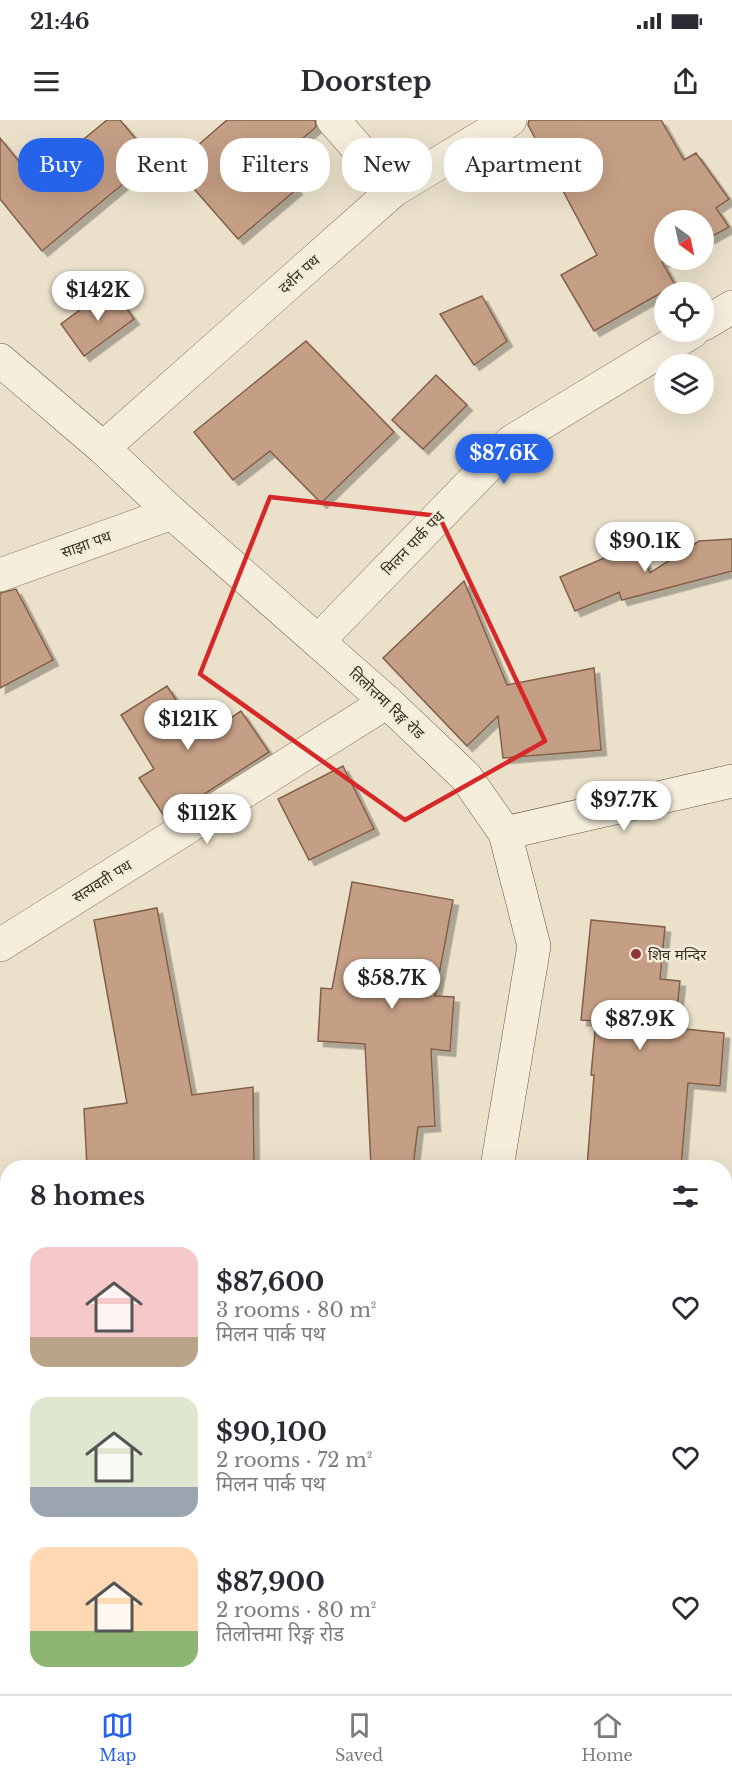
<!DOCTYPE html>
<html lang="en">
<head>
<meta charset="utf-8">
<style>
	:root { --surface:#fff; --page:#f7f7f7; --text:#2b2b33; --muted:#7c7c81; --line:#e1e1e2; --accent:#2563eb }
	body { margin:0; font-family:"Libre Baskerville","Noto Sans Devanagari",serif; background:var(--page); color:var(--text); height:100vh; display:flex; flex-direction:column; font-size:22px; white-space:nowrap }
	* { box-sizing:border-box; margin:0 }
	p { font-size:20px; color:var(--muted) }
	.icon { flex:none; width:33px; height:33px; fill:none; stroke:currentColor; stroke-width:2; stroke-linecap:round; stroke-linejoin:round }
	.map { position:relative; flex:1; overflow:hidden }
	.sheet { position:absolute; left:0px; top:1040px; width:732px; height:536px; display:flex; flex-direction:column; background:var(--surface); border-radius:24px 24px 0 0; box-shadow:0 6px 24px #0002 }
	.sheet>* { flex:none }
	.banner { position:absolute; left:18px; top:18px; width:696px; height:54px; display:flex; gap:12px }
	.needle { width:39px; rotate:147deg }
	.controls { position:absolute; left:654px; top:90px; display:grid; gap:12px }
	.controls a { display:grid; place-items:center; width:60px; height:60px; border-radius:50%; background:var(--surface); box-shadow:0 6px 24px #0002; font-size:30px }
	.price { position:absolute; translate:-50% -51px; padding:0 14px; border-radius:21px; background:#fff; color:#222; font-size:20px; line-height:39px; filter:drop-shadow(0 2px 3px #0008) }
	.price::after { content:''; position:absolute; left:50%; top:36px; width:18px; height:14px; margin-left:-9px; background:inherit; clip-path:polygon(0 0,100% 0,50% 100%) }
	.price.selected { background:var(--accent); color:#fff }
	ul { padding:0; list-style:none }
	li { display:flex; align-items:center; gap:18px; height:150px; padding:0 30px }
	li span { display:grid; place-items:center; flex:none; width:168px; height:120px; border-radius:18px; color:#555 }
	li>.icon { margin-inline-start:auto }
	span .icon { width:72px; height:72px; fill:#fffc; stroke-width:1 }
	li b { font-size:26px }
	h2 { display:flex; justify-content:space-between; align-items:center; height:72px; padding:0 30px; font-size:26px }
	.pill { padding:0 21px; border-radius:24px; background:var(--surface); box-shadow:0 6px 24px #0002; font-size:21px; line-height:54px }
	.pill.selected { background:var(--accent); color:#fff }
	.status { display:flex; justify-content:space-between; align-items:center; height:42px; padding:0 30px; background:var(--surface); direction:ltr }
	.status svg { height:16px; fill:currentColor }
	header { display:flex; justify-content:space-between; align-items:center; height:78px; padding:0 30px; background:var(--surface); font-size:27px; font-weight:800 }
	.menu { display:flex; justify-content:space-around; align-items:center; height:84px; border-top:2px solid var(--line); background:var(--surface); font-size:16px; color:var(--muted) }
	.menu a { display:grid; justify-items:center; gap:3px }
	.menu .selected { color:var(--accent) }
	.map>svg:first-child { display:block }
	.building { fill:#c59f85; stroke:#835f49; stroke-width:1.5; filter:url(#shadow) }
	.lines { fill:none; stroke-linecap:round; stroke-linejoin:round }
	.street-casing { stroke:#867461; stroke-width:34 }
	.secondary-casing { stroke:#685644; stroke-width:34 }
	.street { stroke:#f6eedd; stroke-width:33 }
	.secondary { stroke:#f6eedd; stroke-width:33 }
	.marked { fill:none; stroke:#d62828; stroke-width:4.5; stroke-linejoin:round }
	.poi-dot { fill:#8f3738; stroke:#f3ebda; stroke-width:2 }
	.labels { text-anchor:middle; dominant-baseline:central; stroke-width:5; stroke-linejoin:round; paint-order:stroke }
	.street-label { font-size:15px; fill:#382d22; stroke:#f3ebda }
	.poi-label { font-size:15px; fill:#382d22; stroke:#f3ebda; text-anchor:start }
</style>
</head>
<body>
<div class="status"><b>21:46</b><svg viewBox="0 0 49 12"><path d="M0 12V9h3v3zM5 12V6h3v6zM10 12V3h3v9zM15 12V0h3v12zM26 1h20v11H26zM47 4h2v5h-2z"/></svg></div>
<header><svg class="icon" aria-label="menu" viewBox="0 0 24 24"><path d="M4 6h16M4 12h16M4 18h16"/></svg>Doorstep<svg class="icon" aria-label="share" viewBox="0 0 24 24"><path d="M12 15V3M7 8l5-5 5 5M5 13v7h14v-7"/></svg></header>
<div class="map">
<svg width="732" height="1574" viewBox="0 0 732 1574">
	<defs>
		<filter id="shadow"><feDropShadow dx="5.5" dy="5.5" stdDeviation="0" flood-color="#0004"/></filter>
	</defs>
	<rect width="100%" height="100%" fill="#ebe1cb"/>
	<path class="building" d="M107 0H120L153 39 42 131 0 79V18L34 60Z
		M227 0H315L316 7 274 43 297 69 238 119 174 46Z
		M529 0H661L684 40 696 33 729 79 716 88 729 107 704 121V100H664V140H667L662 142 675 165 594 211 561 155 597 135 528 5Z
		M111 167 134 199 84 236 61 204Z
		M482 176 507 221 474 245 440 194Z
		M306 221 394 312 321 383 270 331 233 360 194 312Z
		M436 255 467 285 423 329 392 300Z
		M732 419V451L622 480 619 473 620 472 575 491 560 457 637 424 650 453 699 421Z
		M464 461 507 565 594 548 601 630 503 638 498 596 467 626 383 538Z
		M16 469 53 540 0 568V473Z
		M167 566 200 618 241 591 269 632 166 699 139 658 154 649 121 595Z
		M343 646 374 709 309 740 278 679Z
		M352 762 453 780 435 876 454 877 450 931 431 929 435 1006 418 1007 413 1047H371L365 924 318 921 321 868 332 869Z
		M157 788 192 975 253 967 254 1047H87L84 989 127 983 94 800Z
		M591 800 665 807 660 859 680 861 675 908 724 913 720 966 688 963 681 1047H587L594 955H591L596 901 581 900Z"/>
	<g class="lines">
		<defs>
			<path id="street" d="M333 0 394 70
				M704 204 732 187
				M103 328 394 70 510 0
				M0 455 172 393
				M318 521 511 322 692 212
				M0 825 387 582
				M724 1180H732
				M724 1272H732
				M724 1495H732"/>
			<path id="secondary" d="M0 240 103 328 172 393 387 582 466 657 505 713 534 826 497 1047
				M505 713 732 661
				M0 1163 8 1162
				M333 1574 336 1568"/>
		</defs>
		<use href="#street" class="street-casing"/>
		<use href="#secondary" class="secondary-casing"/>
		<use href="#street" class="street"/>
		<use href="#secondary" class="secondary"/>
	</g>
	<path class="marked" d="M270 377 439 396 545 621 405 700 200 554Z"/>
	<circle class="poi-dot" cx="636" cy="834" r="6"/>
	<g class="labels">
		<g class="street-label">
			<text transform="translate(299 154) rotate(-42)">दर्शन पथ</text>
			<text transform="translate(413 423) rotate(-46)">मिलन पार्क पथ</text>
			<text transform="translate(86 424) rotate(-20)">साझा पथ</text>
			<text transform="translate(387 583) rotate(43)">तिलोत्तमा रिङ्ग रोड</text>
			<text transform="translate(102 761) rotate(-32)">सत्यवती पथ</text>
		</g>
		<g class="poi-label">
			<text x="648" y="834">शिव मन्दिर</text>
		</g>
	</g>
</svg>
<div class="controls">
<a><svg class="needle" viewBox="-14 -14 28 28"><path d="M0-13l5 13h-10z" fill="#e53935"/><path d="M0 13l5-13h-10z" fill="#7c7c81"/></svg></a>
<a><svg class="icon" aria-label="locate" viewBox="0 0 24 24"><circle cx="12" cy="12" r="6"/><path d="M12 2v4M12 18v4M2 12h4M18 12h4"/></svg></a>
<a><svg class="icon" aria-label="layers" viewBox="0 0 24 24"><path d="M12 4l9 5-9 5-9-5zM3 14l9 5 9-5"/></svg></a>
</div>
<b class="price" style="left:98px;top:202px">$142K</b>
<b class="price selected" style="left:504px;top:365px">$87.6K</b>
<b class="price" style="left:645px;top:453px">$90.1K</b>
<b class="price" style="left:188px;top:631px">$121K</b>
<b class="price" style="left:624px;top:712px">$97.7K</b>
<b class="price" style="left:207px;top:725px">$112K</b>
<b class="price" style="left:392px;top:890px">$58.7K</b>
<b class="price" style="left:640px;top:931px">$87.9K</b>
<div class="banner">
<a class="pill selected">Buy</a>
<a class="pill">Rent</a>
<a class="pill">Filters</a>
<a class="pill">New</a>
<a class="pill">Apartment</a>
</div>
<section class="sheet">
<h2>8 homes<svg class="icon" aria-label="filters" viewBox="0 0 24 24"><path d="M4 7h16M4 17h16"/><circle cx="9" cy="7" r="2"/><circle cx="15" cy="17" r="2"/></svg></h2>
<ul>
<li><span style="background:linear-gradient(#f6c9c9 75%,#b9a48a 0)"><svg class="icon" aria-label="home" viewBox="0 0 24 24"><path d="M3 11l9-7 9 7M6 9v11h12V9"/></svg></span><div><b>$87,600</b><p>3 rooms · 80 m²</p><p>मिलन पार्क पथ</p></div><svg class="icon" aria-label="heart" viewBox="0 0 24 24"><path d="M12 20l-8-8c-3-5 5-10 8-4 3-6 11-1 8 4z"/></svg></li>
<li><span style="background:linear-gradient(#dfe7d0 75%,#9aa5b1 0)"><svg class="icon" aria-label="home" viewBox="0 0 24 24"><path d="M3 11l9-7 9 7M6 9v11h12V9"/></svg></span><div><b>$90,100</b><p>2 rooms · 72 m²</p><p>मिलन पार्क पथ</p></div><svg class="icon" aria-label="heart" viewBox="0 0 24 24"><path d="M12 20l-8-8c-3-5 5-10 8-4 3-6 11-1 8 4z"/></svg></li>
<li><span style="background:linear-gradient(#ffd9b3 70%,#8fb573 0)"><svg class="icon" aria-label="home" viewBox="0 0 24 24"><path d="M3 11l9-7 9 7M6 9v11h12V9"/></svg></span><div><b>$87,900</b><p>2 rooms · 80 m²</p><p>तिलोत्तमा रिङ्ग रोड</p></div><svg class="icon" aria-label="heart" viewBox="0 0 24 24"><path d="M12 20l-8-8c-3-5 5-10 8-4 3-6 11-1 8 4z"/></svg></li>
</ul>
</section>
</div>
<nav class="menu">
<a class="selected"><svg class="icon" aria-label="map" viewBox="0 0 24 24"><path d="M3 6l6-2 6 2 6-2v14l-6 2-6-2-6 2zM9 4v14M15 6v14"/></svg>Map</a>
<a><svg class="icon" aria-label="saved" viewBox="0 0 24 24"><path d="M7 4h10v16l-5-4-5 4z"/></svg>Saved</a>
<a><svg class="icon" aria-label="home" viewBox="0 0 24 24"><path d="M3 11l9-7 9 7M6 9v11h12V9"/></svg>Home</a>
</nav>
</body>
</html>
